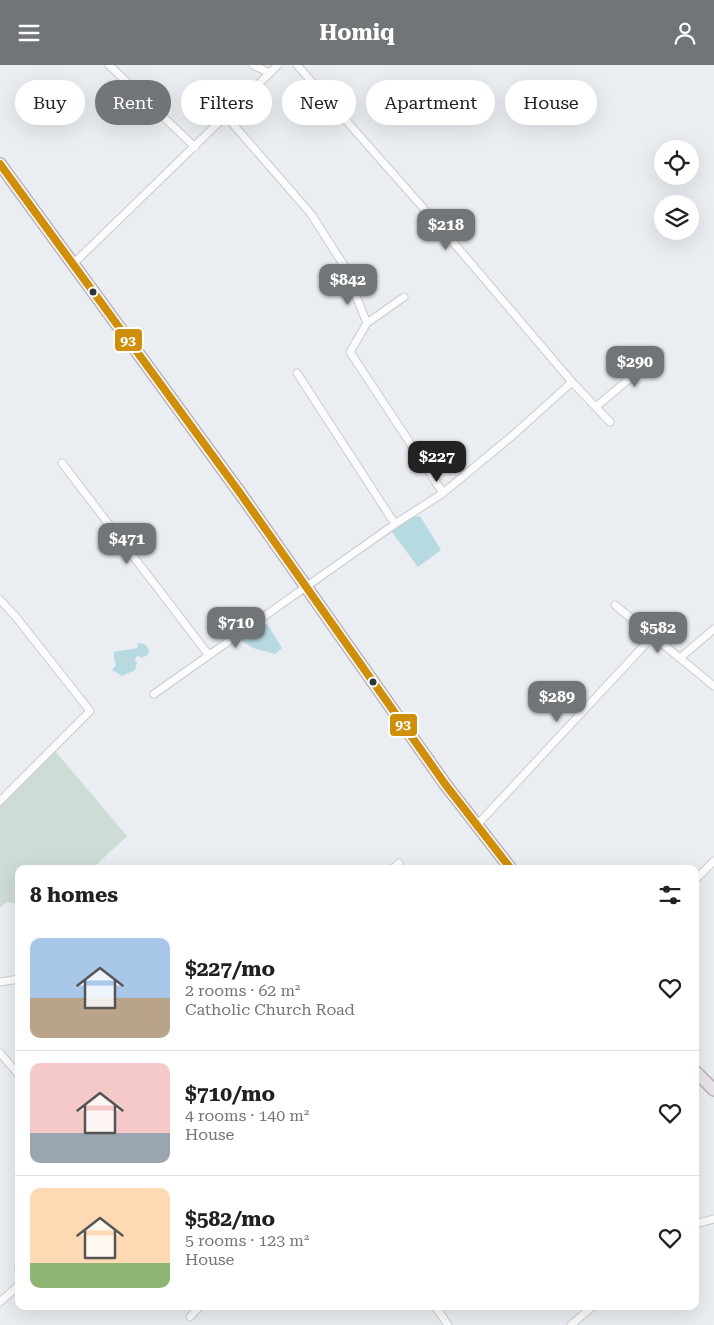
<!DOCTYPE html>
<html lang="en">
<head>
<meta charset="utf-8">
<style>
	:root { --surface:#fff; --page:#f2f2f2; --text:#202124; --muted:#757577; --line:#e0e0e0; --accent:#727578 }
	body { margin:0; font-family:"Roboto Serif",serif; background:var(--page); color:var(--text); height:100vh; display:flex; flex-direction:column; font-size:19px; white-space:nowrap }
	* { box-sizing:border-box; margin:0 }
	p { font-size:16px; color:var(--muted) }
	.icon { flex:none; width:28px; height:28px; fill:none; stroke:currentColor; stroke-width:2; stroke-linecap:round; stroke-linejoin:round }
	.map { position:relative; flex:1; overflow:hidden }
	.panel { position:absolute; left:15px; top:800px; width:684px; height:445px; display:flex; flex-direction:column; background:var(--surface); border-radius:10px; box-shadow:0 5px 20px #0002 }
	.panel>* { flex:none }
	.banner { position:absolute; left:15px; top:15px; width:685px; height:45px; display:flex; gap:10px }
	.controls { position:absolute; left:654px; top:75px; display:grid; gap:10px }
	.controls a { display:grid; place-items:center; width:45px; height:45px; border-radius:50%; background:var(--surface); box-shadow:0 5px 20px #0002; font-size:25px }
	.price { position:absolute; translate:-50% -42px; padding:0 11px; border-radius:10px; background:var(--accent); color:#fff; font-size:16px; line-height:32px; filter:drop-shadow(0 1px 2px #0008) }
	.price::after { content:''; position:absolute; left:50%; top:30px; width:15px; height:11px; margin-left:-8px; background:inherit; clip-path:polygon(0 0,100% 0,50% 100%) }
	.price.on { background:#222; color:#fff }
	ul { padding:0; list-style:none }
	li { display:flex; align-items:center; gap:15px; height:125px; padding:0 15px }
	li+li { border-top:1px solid var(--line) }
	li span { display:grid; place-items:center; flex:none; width:140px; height:100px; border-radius:10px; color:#555 }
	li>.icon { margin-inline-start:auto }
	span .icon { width:60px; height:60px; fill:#fffc; stroke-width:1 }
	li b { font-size:21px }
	h2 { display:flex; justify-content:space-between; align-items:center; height:60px; padding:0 15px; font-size:21px }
	.chip { padding:0 18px; border-radius:22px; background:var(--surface); box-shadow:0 5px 20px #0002; font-size:18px; line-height:45px }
	.chip.on { background:var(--accent); color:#fff }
	header { display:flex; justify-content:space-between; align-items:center; height:65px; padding:0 15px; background:var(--accent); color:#fff; font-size:22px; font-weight:700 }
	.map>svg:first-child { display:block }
	.green { fill:#cedcd6 }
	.water { fill:#b7dae0 }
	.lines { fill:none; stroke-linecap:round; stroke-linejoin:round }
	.minor-casing { stroke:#c8cbcf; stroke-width:9 }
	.trunk-casing { stroke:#baafbb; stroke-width:14 }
	.minor { stroke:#fcfcfd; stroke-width:7 }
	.trunk { stroke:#ece4eb; stroke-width:11 }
	.bus-1-casing { stroke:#fff; stroke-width:11 }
	.bus-1 { stroke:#cf8f0b; stroke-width:8 }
	.bus-dot { fill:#313437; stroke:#fff; stroke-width:2 }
	.line-badge { stroke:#fff; stroke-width:2 }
	.badge-label { font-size:14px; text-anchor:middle; font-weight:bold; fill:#fff }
</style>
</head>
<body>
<header><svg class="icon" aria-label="menu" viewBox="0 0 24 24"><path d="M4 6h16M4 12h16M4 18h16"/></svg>Homiq<svg class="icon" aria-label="person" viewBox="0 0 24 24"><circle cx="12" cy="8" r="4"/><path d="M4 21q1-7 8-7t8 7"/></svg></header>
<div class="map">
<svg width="714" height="1260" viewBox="0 0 714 1260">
	<rect width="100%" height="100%" fill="#eaeef2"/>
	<path class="green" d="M55 686 127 771 92 804H19V839L7 837 0 842V738Z"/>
	<path class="water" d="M420 451 441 485 418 502 391 466 410 452Z
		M260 557 268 560 282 583 275 589 253 583 237 573Z
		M137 578 145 579 149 585 148 590 141 593 138 590 134 595 137 597 135 605 122 611 112 605 116 600 114 594V587L138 583Z"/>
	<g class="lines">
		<defs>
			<path id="minor" d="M109 0 195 82
				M253 0 270 8
				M297 0 441 163 572 317 610 357
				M226 51 311 149 343 199 367 258 350 287 443 428
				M73 199 278 0
				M367 258 404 232
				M297 308 395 459
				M597 341 660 288
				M62 398 208 589
				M0 535 16 552 90 646 0 736
				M615 540 714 621
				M680 593 714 564
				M154 629 395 459 443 428 512 371 572 317
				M477 760 653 571
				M392 804 399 798
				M695 815 714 796
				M0 917 19 914
				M0 988 19 1010
				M695 1159 714 1154
				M19 1200V1208
				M0 1237 19 1220
				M435 1241 448 1260
				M190 1252 200 1241
				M571 1260 593 1241"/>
			<path id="trunk" d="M0 99 240 428 445 719 511 804
				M695 1006 714 1025"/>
		</defs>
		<use href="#minor" class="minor-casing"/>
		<use href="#trunk" class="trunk-casing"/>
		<use href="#minor" class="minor"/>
		<use href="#trunk" class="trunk"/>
		<defs>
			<path id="bus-1" d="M0 99 240 428 445 719 511 804"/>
		</defs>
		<use href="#bus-1" class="bus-1-casing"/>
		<use href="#bus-1" class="bus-1"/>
	</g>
	<g class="bus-dot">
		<circle cx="93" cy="227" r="4.5"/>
		<circle cx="373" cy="617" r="4.5"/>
	</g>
	<g class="line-badge">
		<rect x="114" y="263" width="29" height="24" rx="5" fill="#cf8f0b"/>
		<rect x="389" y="648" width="29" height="24" rx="5" fill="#cf8f0b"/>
	</g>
	<g class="badge-label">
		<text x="128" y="280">93</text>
		<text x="403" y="664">93</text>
	</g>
</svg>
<div class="controls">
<a><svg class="icon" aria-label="locate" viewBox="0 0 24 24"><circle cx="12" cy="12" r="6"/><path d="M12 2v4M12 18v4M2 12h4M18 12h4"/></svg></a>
<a><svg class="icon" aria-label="layers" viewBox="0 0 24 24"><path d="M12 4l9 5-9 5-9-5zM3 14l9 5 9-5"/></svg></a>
</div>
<b class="price" style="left:446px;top:186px">$218</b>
<b class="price" style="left:348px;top:241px">$842</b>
<b class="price" style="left:635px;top:323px">$290</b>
<b class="price on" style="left:437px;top:418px">$227</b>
<b class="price" style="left:127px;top:500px">$471</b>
<b class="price" style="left:236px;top:584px">$710</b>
<b class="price" style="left:658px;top:589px">$582</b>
<b class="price" style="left:557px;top:658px">$289</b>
<div class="banner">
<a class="chip">Buy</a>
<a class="chip on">Rent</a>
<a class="chip">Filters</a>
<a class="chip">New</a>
<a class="chip">Apartment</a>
<a class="chip">House</a>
</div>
<section class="panel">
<h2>8 homes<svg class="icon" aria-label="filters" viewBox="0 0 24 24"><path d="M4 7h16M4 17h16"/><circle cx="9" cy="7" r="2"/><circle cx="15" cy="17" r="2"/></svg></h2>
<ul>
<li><span style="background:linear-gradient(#a9c7e8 60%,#b9a48a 0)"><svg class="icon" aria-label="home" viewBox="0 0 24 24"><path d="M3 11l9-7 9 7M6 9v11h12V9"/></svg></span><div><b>$227/mo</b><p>2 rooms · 62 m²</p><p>Catholic Church Road</p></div><svg class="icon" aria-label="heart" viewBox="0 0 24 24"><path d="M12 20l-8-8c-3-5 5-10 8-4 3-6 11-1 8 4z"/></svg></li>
<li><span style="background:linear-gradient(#f6c9c9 70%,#9aa5b1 0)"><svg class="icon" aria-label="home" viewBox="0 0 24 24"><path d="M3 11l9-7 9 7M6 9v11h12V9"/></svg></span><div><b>$710/mo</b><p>4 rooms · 140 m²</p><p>House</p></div><svg class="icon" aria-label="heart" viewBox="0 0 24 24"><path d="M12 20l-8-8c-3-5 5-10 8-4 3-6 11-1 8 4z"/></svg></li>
<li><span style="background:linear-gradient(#ffd9b3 75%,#8fb573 0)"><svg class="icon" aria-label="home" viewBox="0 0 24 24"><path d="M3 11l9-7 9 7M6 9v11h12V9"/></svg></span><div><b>$582/mo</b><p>5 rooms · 123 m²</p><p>House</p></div><svg class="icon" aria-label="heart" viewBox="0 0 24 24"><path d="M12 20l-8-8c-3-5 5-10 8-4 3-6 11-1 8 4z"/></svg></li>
</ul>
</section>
</div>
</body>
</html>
